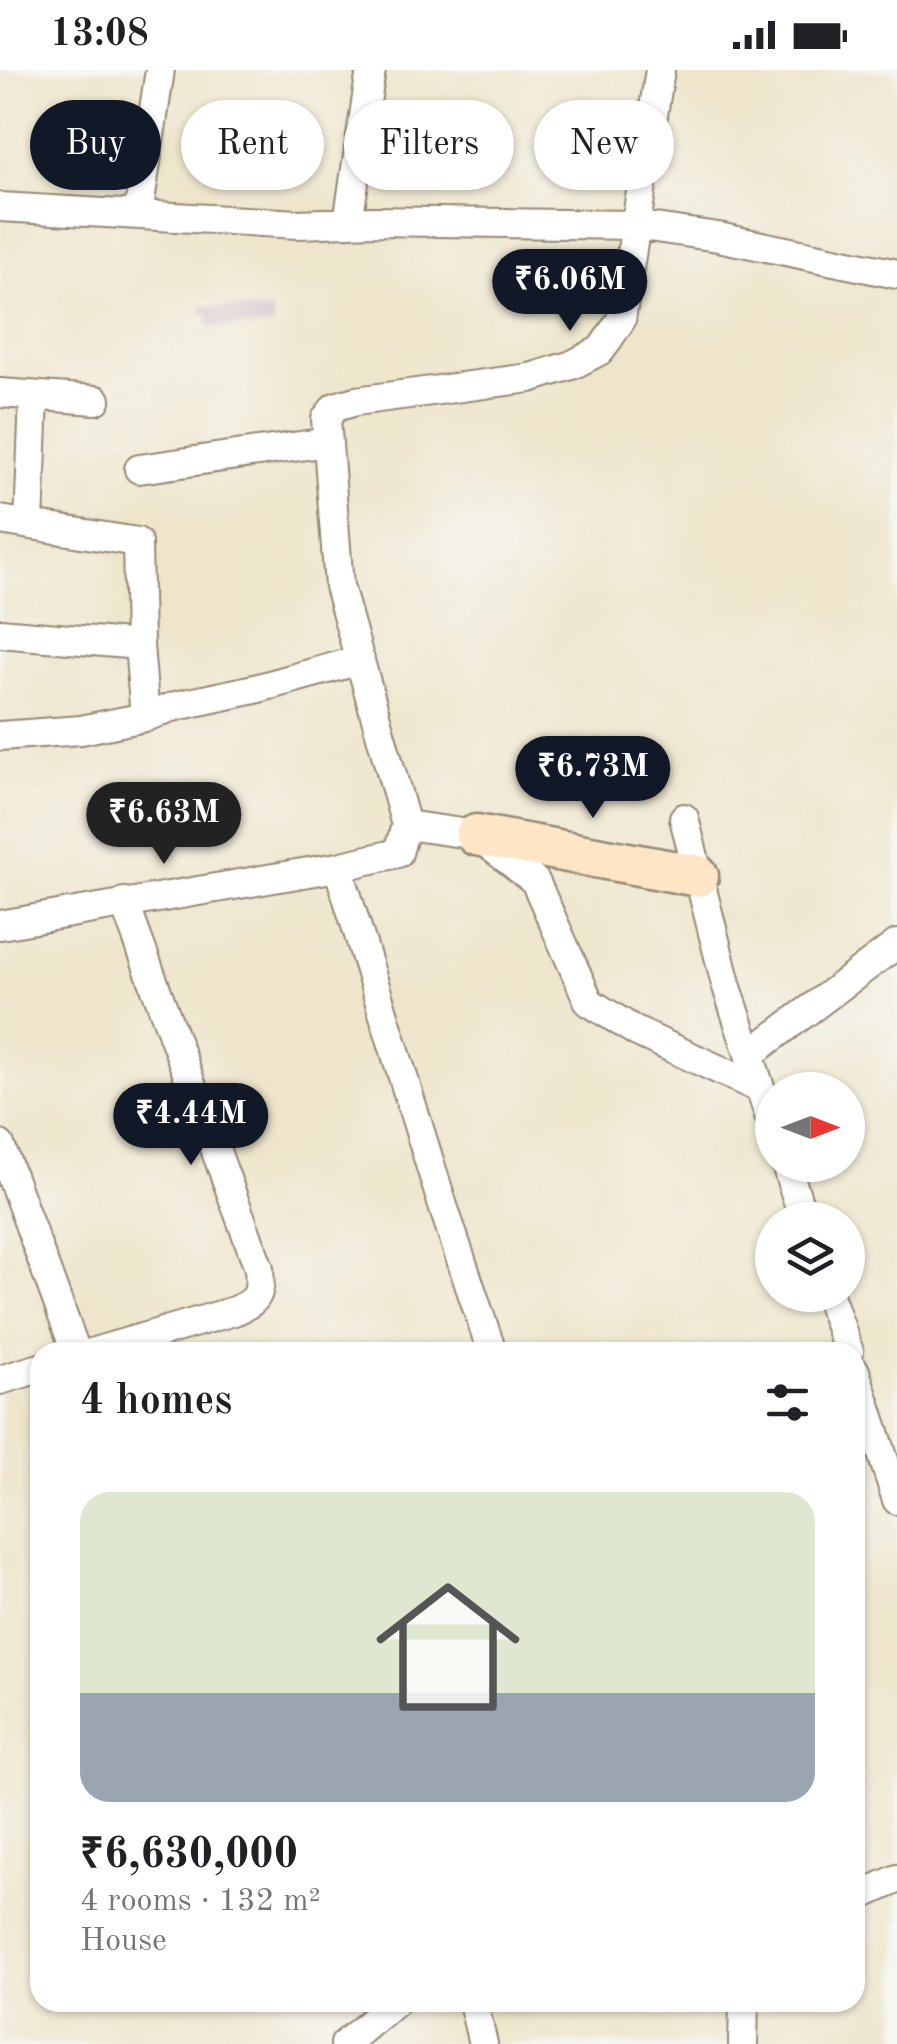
<!DOCTYPE html>
<html lang="en">
<head>
<meta charset="utf-8">
<style>
	:root { --surface:#fff; --page:#f6f6f6; --text:#202124; --muted:#757577; --line:#e0e0e0; --accent:#111827 }
	body { margin:0; font-family:"Old Standard TT",serif; background:var(--page); color:var(--text); height:100vh; display:flex; flex-direction:column; font-size:38px; white-space:nowrap }
	* { box-sizing:border-box; margin:0 }
	p { font-size:32px; color:var(--muted) }
	.icon { flex:none; width:55px; height:55px; fill:none; stroke:currentColor; stroke-width:2; stroke-linecap:round; stroke-linejoin:round }
	.map { position:relative; flex:1; overflow:hidden }
	.details { position:absolute; left:30px; top:1272px; width:835px; height:670px; display:flex; flex-direction:column; background:var(--surface); border-radius:30px; box-shadow:0 2px 8px #0004 }
	.details>* { flex:none }
	.guide { position:absolute; left:30px; top:30px; width:838px; height:90px; display:flex; gap:20px }
	.needle { width:65px; rotate:90deg }
	.buttons { position:absolute; left:755px; top:1002px; display:grid; gap:20px }
	.buttons a { display:grid; place-items:center; width:110px; height:110px; border-radius:50%; background:var(--surface); box-shadow:0 2px 8px #0004; font-size:50px }
	.price { position:absolute; translate:-50% -85px; padding:0 22px; border-radius:35px; background:var(--accent); color:#fff; font-size:32px; line-height:65px; filter:drop-shadow(0 2px 5px #0008) }
	.price::after { content:''; position:absolute; left:50%; top:60px; width:30px; height:22px; margin-left:-15px; background:inherit; clip-path:polygon(0 0,100% 0,50% 100%) }
	.price.current { background:#222; color:#fff }
	ul { padding:0; list-style:none }
	li { display:grid; align-content:center; gap:20px; height:530px; padding:0 50px }
	li+li { border-top:2px solid var(--line) }
	li span { display:grid; place-items:center; height:310px; border-radius:30px; color:#555 }
	li>.icon { margin-inline-start:auto }
	span .icon { width:180px; height:180px; fill:#fffc; stroke-width:1 }
	li b { font-size:42px }
	h2 { display:flex; justify-content:space-between; align-items:center; height:120px; padding:0 50px; font-size:42px }
	.tag { padding:0 35px; border-radius:45px; background:var(--surface); box-shadow:0 2px 8px #0004; font-size:35px; line-height:90px }
	.tag.current { background:var(--accent); color:#fff }
	.status { display:flex; justify-content:space-between; align-items:center; height:70px; padding:0 50px; background:var(--surface); direction:ltr }
	.status svg { height:28px; fill:currentColor }
	.map>svg:first-child { display:block }
	.industrial { fill:#d2bec3 }
	.lines { fill:none; stroke-linecap:round; stroke-linejoin:round }
	.street-casing { stroke:#948874; stroke-width:32 }
	.secondary-casing { stroke:#948874; stroke-width:45 }
	.street { stroke:#fff; stroke-width:28 }
	.secondary { stroke:#fde5c5; stroke-width:40 }
</style>
</head>
<body>
<div class="status"><b>13:08</b><svg viewBox="0 0 49 12"><path d="M0 12V9h3v3zM5 12V6h3v6zM10 12V3h3v9zM15 12V0h3v12zM26 1h20v11H26zM47 4h2v5h-2z"/></svg></div>
<div class="map">
<svg width="897" height="1974" viewBox="0 0 897 1974">
	<rect width="100%" height="100%" fill="#f6f6f2"/>
	<filter id="ink" filterUnits="userSpaceOnUse"><feTurbulence type="fractalNoise" baseFrequency=".01" numOctaves="2"/><feDisplacementMap in="SourceGraphic" scale="20" xChannelSelector="R" yChannelSelector="G"/><feConvolveMatrix kernelMatrix="1 2 1 2 8 2 1 2 1" color-interpolation-filters="sRGB"/></filter>
	<filter id="wash" filterUnits="userSpaceOnUse"><feTurbulence type="fractalNoise" baseFrequency=".0048" numOctaves="4" result="noise"/><feDisplacementMap in="SourceGraphic" scale="40" xChannelSelector="R" yChannelSelector="G"/><feGaussianBlur stdDeviation="2.25" result="paint"/><feColorMatrix in="noise" values="0 0 0 0 0 0 0 0 0 0 0 0 0 0 0 0 0 1.4 0 .05"/><feComposite in="paint" operator="in"/></filter>
	<g filter="url(#wash)">
		<rect width="100%" height="100%" fill="#eee5cb"/>
		<path class="industrial" d="M202 236 272 241 273 257H207L208 245 201 244Z"/>
	</g>
	<g filter="url(#ink)">
		<g class="lines">
			<defs>
				<path id="street" d="M0 137 298 154 373 151 634 155 718 167 897 204
					M138 145 160 0
					M348 152 371 0
					M0 323 96 330
					M139 399 328 372
					M0 450 137 472 139 575 145 647
					M29 454 34 327
					M0 563 139 575
					M0 666 81 660 145 647 176 636 255 619 360 590
					M684 748 726 914 772 1054
					M406 755 476 765 535 811 589 932 637 962 761 1019
					M0 855 338 797
					M750 984 897 874
					M0 1075 76 1282
					M786 1095 804 1150
					M829 1225 849 1282
					M94 1282 234 1241C259 1231 261 1224 259 1198L124 832
					M492 1282 443 1136 338 797 398 783 406 755 339 516 326 349 335 337 356 331 530 308 572 295 601 280 621 250 660 0
					M855 1301 897 1430
					M0 1310 40 1298
					M855 1828 897 1809
					M473 1932 483 1974
					M345 1974 395 1932
					M743 1974 744 1932"/>
				<path id="secondary" d="M476 765 698 806"/>
			</defs>
			<use href="#street" class="street-casing"/>
			<use href="#secondary" class="secondary-casing"/>
			<use href="#street" class="street"/>
			<use href="#secondary" class="secondary"/>
		</g>
	</g>
</svg>
<div class="buttons">
<a><svg class="needle" viewBox="-14 -14 28 28"><path d="M0-13l5 13h-10z" fill="#e53935"/><path d="M0 13l5-13h-10z" fill="#757577"/></svg></a>
<a><svg class="icon" aria-label="layers" viewBox="0 0 24 24"><path d="M12 4l9 5-9 5-9-5zM3 14l9 5 9-5"/></svg></a>
</div>
<b class="price" style="left:570px;top:264px">₹6.06M</b>
<b class="price" style="left:593px;top:751px">₹6.73M</b>
<b class="price current" style="left:164px;top:797px">₹6.63M</b>
<b class="price" style="left:191px;top:1098px">₹4.44M</b>
<div class="guide">
<a class="tag current">Buy</a>
<a class="tag">Rent</a>
<a class="tag">Filters</a>
<a class="tag">New</a>
</div>
<section class="details">
<h2>4 homes<svg class="icon" aria-label="filters" viewBox="0 0 24 24"><path d="M4 7h16M4 17h16"/><circle cx="9" cy="7" r="2"/><circle cx="15" cy="17" r="2"/></svg></h2>
<ul>
<li><span style="background:linear-gradient(#dfe7d0 65%,#9aa5b1 0)"><svg class="icon" aria-label="home" viewBox="0 0 24 24"><path d="M3 11l9-7 9 7M6 9v11h12V9"/></svg></span><div><b>₹6,630,000</b><p>4 rooms · 132 m²</p><p>House</p></div></li>
</ul>
</section>
</div>
</body>
</html>
